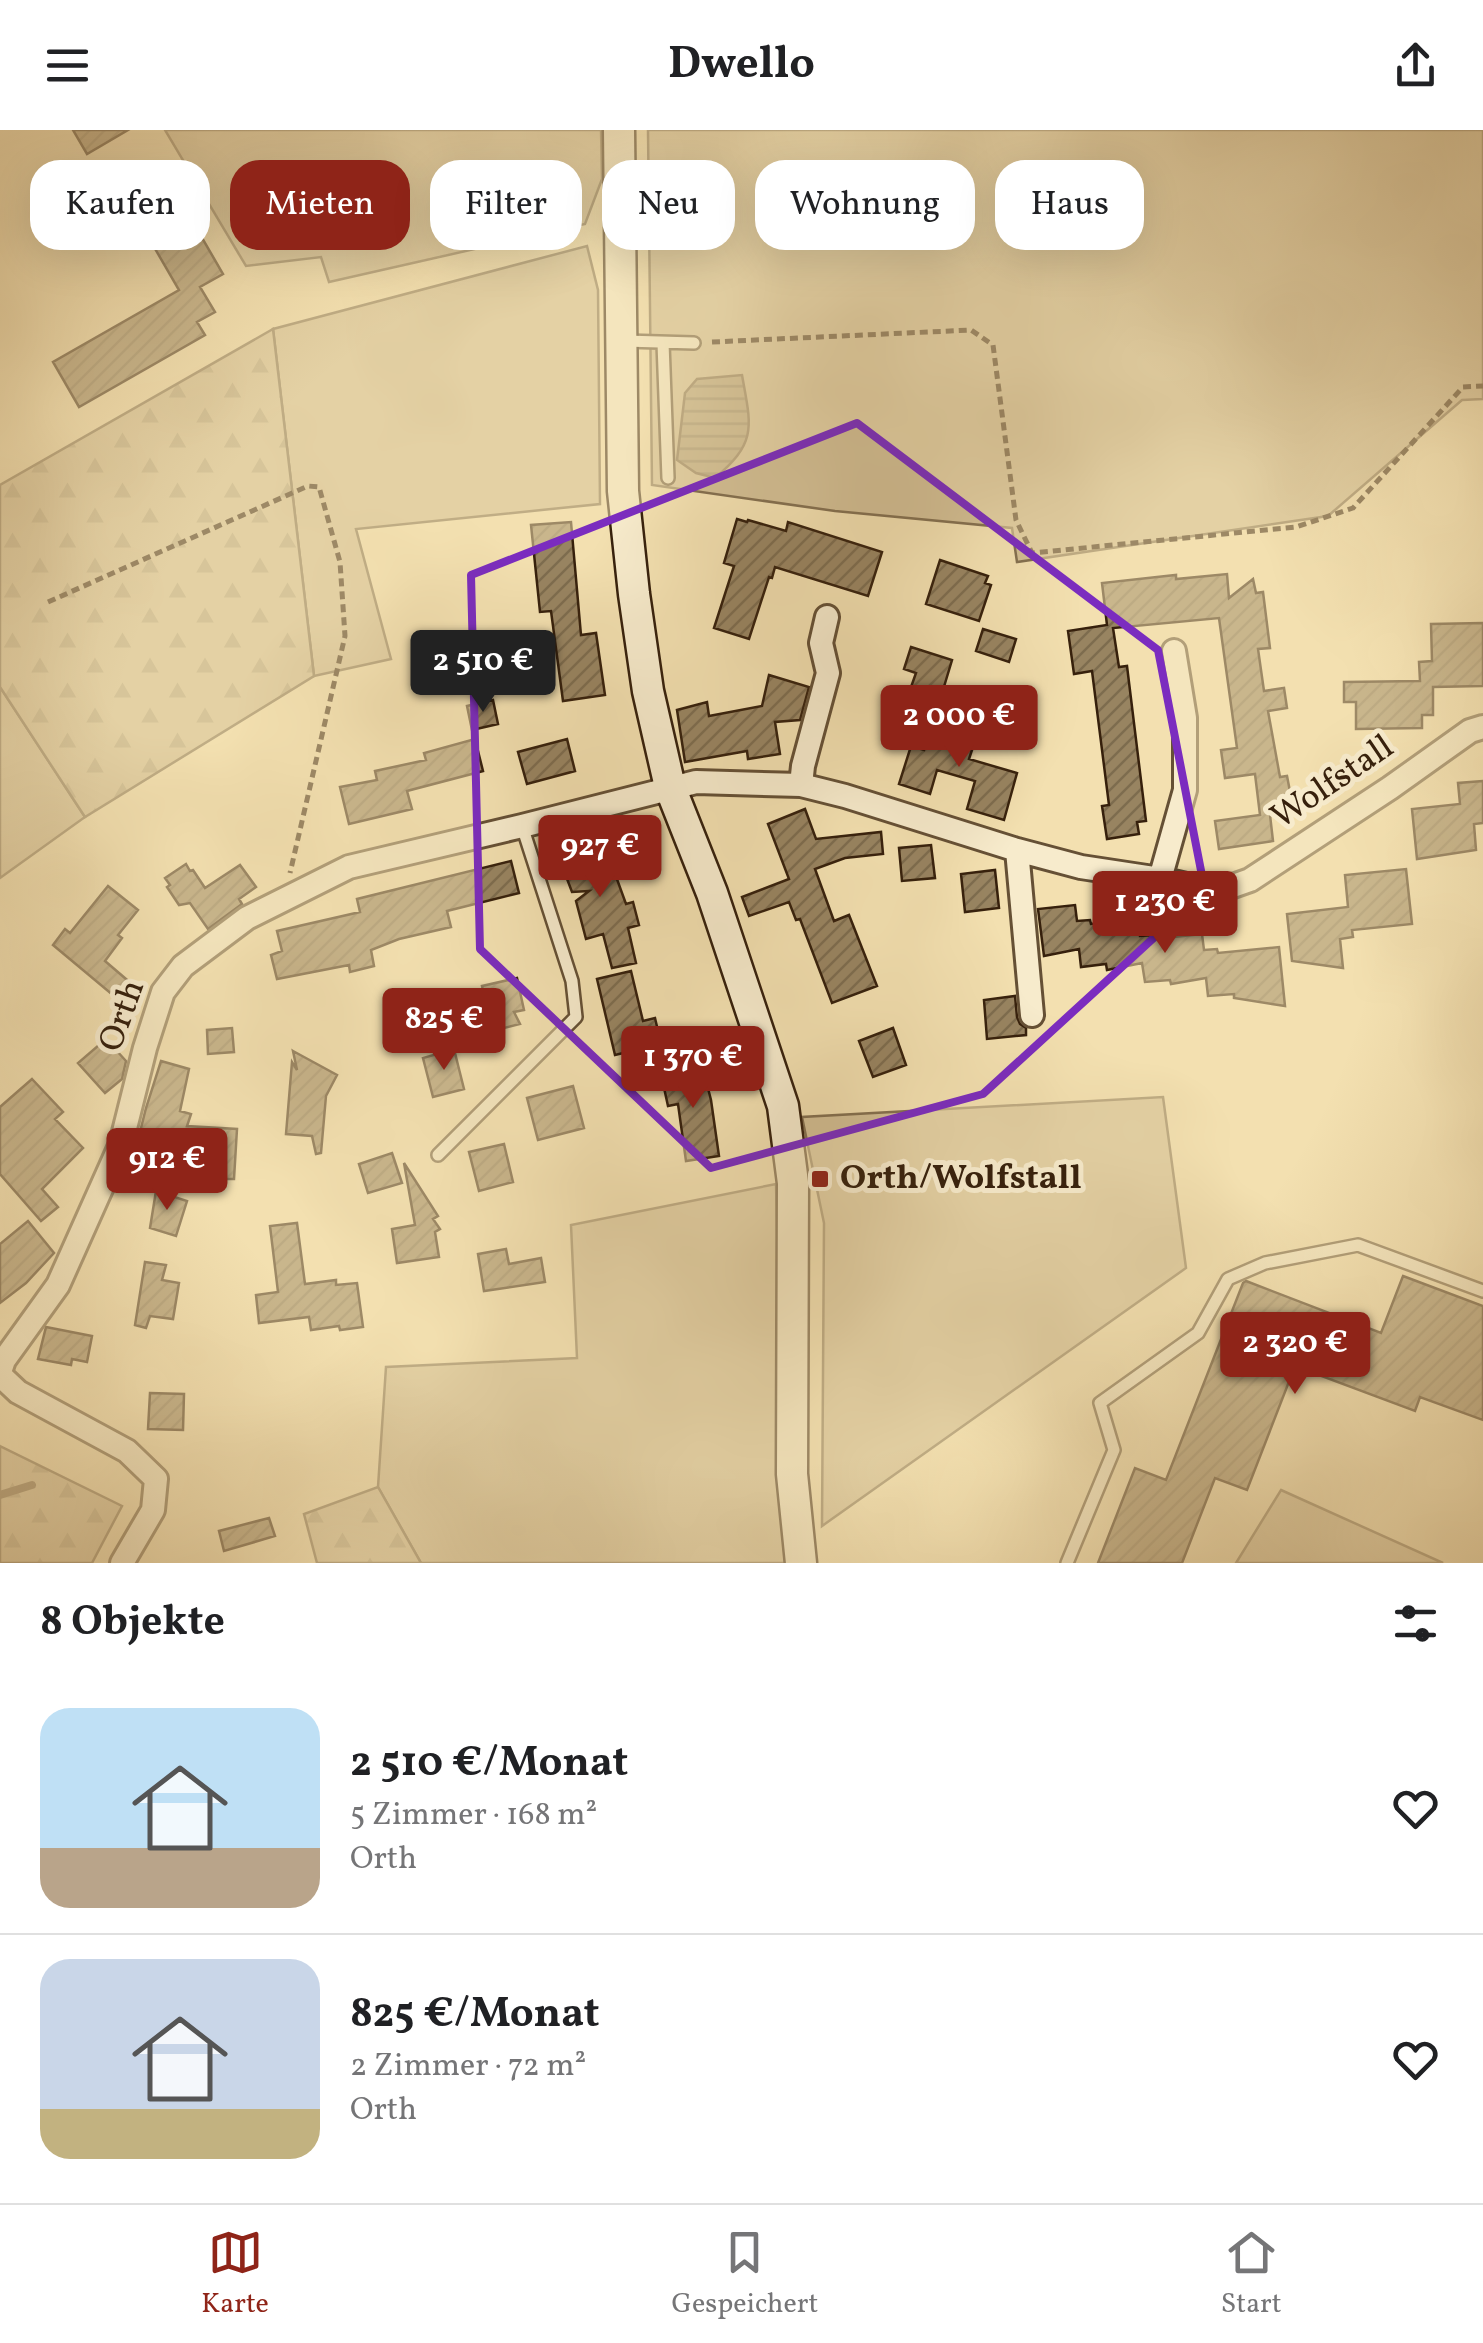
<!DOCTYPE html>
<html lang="de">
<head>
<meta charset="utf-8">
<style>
	:root { --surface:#fff; --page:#f2f2f2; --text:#202124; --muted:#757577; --line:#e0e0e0; --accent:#8f2418 }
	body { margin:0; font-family:Vollkorn,serif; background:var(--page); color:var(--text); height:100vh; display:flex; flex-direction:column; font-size:38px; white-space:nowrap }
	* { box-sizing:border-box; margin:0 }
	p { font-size:32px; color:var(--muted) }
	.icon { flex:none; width:55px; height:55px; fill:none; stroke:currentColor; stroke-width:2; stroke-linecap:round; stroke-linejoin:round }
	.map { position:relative; height:1433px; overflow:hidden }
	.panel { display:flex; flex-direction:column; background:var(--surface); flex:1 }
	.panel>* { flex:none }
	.guide { position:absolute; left:30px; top:30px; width:1425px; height:90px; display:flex; gap:20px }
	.price { position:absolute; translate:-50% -85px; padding:0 22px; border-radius:10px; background:var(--accent); color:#fff; font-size:32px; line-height:65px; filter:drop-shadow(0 2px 5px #0008) }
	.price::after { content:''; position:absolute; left:50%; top:60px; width:30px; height:22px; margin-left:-15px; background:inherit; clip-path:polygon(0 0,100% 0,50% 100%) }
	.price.selected { background:#222; color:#fff }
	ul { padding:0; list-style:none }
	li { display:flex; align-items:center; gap:30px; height:250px; padding:0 40px }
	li+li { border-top:2px solid var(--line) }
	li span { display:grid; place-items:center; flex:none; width:280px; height:200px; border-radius:30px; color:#555 }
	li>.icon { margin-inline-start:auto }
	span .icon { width:120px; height:120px; fill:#fffc; stroke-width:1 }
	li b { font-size:42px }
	h2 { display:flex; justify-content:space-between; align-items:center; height:120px; padding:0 40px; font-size:42px }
	.pill { padding:0 35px; border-radius:30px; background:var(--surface); box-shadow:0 10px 40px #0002; font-size:35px; line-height:90px }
	.pill.selected { background:var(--accent); color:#fff }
	header { display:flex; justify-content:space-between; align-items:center; height:130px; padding:0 40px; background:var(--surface); font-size:45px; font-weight:700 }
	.tab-bar { display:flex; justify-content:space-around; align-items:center; height:140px; border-top:2px solid var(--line); background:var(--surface); font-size:28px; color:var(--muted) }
	.tab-bar a { display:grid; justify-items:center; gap:5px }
	.tab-bar .selected { color:var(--accent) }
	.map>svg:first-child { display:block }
	.grass { fill:#d3bf94; stroke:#847050; stroke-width:2.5 }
	.forest { fill:url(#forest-firs); stroke:#847050; stroke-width:2.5 }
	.water { fill:url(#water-rules); stroke:#816c4d; stroke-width:2.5 }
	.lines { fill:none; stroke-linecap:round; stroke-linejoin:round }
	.stream { stroke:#816c4d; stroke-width:8 }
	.building { fill:url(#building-hatch); stroke:#36200c; stroke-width:2.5 }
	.lane-casing { stroke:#655035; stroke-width:16 }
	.street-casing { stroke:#655035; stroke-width:28 }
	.secondary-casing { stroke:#36200c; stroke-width:35 }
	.path { stroke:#36200c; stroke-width:5; stroke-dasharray:8 5; stroke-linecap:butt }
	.lane { stroke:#f7ebcc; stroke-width:11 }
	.street { stroke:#f7ebcc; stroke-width:22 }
	.secondary { stroke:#f7ebcc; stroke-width:30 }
	.marked { fill:none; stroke:#7b2cbf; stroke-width:8; stroke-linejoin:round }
	.poi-dot { fill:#8f2418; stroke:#f7ebcc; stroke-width:4 }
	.labels { text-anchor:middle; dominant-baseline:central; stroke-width:10; stroke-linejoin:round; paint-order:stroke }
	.street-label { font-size:35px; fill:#36200c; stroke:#f7ebcc }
	.poi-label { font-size:35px; font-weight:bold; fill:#36200c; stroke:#f7ebcc; text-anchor:start }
</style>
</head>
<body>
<header><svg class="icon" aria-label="menu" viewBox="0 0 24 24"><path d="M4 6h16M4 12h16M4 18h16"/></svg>Dwello<svg class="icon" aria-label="share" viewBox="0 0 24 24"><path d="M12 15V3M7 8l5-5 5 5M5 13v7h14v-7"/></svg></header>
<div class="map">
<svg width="1483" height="1433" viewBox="0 0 1483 1433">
	<defs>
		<pattern id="forest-firs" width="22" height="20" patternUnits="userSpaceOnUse" patternTransform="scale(2.5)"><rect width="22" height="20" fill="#d3bf94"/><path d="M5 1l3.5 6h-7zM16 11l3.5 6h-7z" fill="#b6a47e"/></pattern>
		<pattern id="water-rules" width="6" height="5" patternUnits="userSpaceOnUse" patternTransform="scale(2.5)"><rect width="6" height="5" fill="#b39f78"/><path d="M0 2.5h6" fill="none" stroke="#928161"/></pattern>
		<pattern id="building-hatch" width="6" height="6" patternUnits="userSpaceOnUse" patternTransform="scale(2.5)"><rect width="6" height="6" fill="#988461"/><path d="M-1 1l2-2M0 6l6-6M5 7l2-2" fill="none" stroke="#7d6c4e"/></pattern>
	</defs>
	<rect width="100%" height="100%" fill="#f3e0b0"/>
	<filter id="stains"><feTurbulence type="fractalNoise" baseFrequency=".002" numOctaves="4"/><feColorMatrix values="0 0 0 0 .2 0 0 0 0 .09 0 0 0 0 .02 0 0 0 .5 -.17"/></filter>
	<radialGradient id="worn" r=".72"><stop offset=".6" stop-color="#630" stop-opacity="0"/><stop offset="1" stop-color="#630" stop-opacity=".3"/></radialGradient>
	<path class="grass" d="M165 0H601L602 49 585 94 329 152 321 127 246 136Z
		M648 0H1483V269L1462 270 1328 386 1017 432 1012 398 835 381 652 355Z
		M587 116 598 160 600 374 356 399 391 529 314 546 273 199Z
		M0 557 85 687 0 748Z
		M1163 967 1186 1138 822 1396 824 1093 802 987Z
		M776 1054 785 1433H421L378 1357 386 1237 577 1228 571 1095Z
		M1281 1360 1443 1433H1236Z"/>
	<path class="forest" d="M273 199 314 546 85 687 0 557V355Z
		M0 1316 122 1376 92 1433H0Z
		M378 1357 421 1433H317L304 1384Z"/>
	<path class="water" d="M742 245C751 296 758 312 715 348L696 343 677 330 685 263 697 249Z"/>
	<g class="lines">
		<path class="stream" d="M0 1365 32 1355"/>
	</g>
	<path class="building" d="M73 0H128L87 24Z
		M166 84 177 104 194 94 223 144 200 157 215 182 197 192 205 205 79 277 53 232 179 160 143 98Z
		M737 389 747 392 748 390 786 401 788 392 882 422 868 466 775 437 772 448 769 447 749 509 714 498 734 436 724 433Z
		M571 392 581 505 596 503 605 565 563 571 551 481 540 482 531 395Z
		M940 430 988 446 985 453 991 455 979 491 926 474Z
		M1227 444 1229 468 1253 449 1256 463 1263 462 1270 518 1258 519 1264 561 1284 558 1287 578 1268 581 1280 647 1287 646 1292 672 1281 673 1283 684 1270 685 1273 711 1219 719 1215 691 1260 685 1255 644 1225 648 1221 620 1237 618 1219 488 1113 498 1119 537 1127 536 1146 691 1137 692 1139 704 1107 709 1102 676 1109 675 1092 541 1074 544 1068 501 1107 495 1102 453 1166 446 1176 445V449Z
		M1483 493V556L1433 557V585H1422V598L1356 599V572H1344V552L1420 551 1419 532 1432 531 1431 494Z
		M983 499 1016 509 1009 532 976 521Z
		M911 517 952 530 940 570 910 560 916 543 904 539Z
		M769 545 809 557 800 590 775 592 780 624 748 629 747 621 685 632 677 580 707 572 709 586 762 576Z
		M493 570 498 594 472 600 467 576Z
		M934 591 977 605 969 629 1017 643 1004 690 967 679 975 651 937 640 930 664 899 654 911 616 924 620Z
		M475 609 483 641 407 661 412 679 349 694 340 657 377 650 375 641 426 630 424 623Z
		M567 609 575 641 527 654 518 622Z
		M1483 651V693L1474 694 1476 720 1417 729 1412 679 1460 674 1458 653Z
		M805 679 816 709 881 702 883 724 845 728 815 739 834 791 849 785 877 856 832 873 800 789 796 790 789 772 749 786 742 767 789 749 768 694Z
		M589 707 600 734 610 730 626 774 633 772 639 795 628 798 636 833 612 838 603 804 586 809 576 771 589 761 572 762 556 720Z
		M931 715 935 748 902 751 899 718Z
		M511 731 519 763 447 781 451 797 399 809 371 820 374 836 350 842 349 835 277 849 271 825 282 821 277 801 360 782 357 769Z
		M186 734 190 741 193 740 205 758 240 735 256 757 239 769 242 774 208 799 190 773 179 775 167 757 170 755 165 748Z
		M1406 739 1412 794 1352 800 1353 807 1340 809 1343 838 1292 831 1287 784 1348 777 1345 745Z
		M995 740 999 778 965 782 961 744Z
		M108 756 138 780 118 805 122 808 105 831 133 855 120 871 53 815 65 799 70 803Z
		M1075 775 1077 791 1090 790 1091 794 1138 789 1140 806 1154 805V809L1202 804 1204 820 1217 819 1218 823 1279 817 1285 876 1234 868V864L1208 866 1206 848 1171 854 1170 850 1145 852 1142 833 1107 840 1106 834 1081 837 1079 819 1044 826 1038 779Z
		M631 841 643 891 655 888 661 914 615 925 597 849Z
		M517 848 524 880 514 882 520 894 492 901 482 856Z
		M1015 866 1017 887 1020 894 1026 898V905L987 909 984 870Z
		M232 898 234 922 208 924 207 900Z
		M893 898 906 935 873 947 859 911Z
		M106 909 126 931 122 949 105 963 78 933Z
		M454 919 464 959 433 967 423 928Z
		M293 921 337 945 326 966 321 1023 316 1024 312 1006 286 1004 292 932 297 940Z
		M161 931 189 939 180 981 191 984 187 996 237 999 234 1049H204L205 1024 162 1010 144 1061 120 1056 136 1018 146 978Z
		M702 935 711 970 719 1026 686 1031 678 974 668 976 661 944Z
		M32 949 63 982 55 989 83 1018 42 1059 58 1077 41 1091 0 1044V977Z
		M573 956 584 998 538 1010 527 968Z
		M504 1014 513 1052 479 1061 469 1022Z
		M392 1023 402 1053 368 1063 359 1034Z
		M404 1033 438 1086 433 1089 440 1099 435 1102 439 1127 397 1133 392 1099 415 1095Z
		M156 1061 187 1071 176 1106 150 1098Z
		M28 1091 54 1123 26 1153 0 1173V1114Z
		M297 1093 305 1154 336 1150V1155L357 1153 363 1197 340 1200 339 1196 311 1200 309 1187 259 1193 256 1165 278 1162 270 1096Z
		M506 1119 509 1134 541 1128 545 1152 484 1161 478 1124Z
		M145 1132 166 1135 162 1150 179 1153 173 1189 150 1186 146 1198 135 1195Z
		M1403 1146 1483 1176V1290L1420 1267 1415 1281 1295 1236 1247 1360 1215 1348 1182 1433H1098L1135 1338 1166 1350 1243 1153 1246 1151 1381 1203Z
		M46 1197 92 1206 87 1232 72 1229 71 1235 38 1229Z
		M150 1263 184 1264 183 1300 148 1299Z
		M269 1388 275 1406 224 1421 219 1401Z"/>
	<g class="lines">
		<defs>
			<path id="lane" d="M625 211 694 213
				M663 213 668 348
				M438 1025 576 887 572 851 522 696
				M1067 1433 1114 1320 1100 1273 1198 1203 1228 1149 1265 1133 1358 1115 1483 1161"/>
			<path id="street" d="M801 655 803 636 828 543 821 513 827 487
				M1017 720 1032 885
				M1160 749 1185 660V588L1174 521
				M0 1242 4 1230 58 1155 121 1014 145 918 163 862 183 836 247 788 349 737 522 696 696 652 801 655 845 666 1017 720 1081 737 1160 749 1216 762 1250 750 1390 658 1470 601 1483 597
				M0 1245 18 1262 127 1321 156 1349 153 1380 122 1433"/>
			<path id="secondary" d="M619 0 623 361 634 464 648 561 670 657 712 763 783 976 793 1053 792 1344 801 1433"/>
		</defs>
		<use href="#lane" class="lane-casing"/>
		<use href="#street" class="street-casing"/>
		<use href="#secondary" class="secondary-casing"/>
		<path class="path" d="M712 212 971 200 993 215 1016 390 1032 423 1296 397 1353 378 1463 257 1483 256
			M48 472 308 356 319 357 340 432 345 506 290 743"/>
		<use href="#lane" class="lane"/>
		<use href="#street" class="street"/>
		<use href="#secondary" class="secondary"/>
	</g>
	<path d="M0 0H1483V1433H0ZM857 293 1158 520 1205 761 983 964 711 1038 480 819 471 445Z" fill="#f3e0b0" fill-opacity=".55" fill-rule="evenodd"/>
	<path class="marked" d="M857 293 1158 520 1205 761 983 964 711 1038 480 819 471 445Z"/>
	<rect class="poi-dot" x="810" y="1039" width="20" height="20" rx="5"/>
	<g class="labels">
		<g class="street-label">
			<text transform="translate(1333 653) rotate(-34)">Wolfstall</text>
			<text transform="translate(123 886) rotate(-70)">Orth</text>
		</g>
		<g class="poi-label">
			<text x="840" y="1049">Orth/Wolfstall</text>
		</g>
	</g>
	<rect width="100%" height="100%" filter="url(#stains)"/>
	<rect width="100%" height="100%" fill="url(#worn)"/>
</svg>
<b class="price selected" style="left:483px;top:585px">2 510 €</b>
<b class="price" style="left:959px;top:640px">2 000 €</b>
<b class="price" style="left:600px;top:770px">927 €</b>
<b class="price" style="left:1165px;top:826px">1 230 €</b>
<b class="price" style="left:444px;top:943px">825 €</b>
<b class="price" style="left:693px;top:981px">1 370 €</b>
<b class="price" style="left:167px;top:1083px">912 €</b>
<b class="price" style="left:1295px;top:1267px">2 320 €</b>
<div class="guide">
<a class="pill">Kaufen</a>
<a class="pill selected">Mieten</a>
<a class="pill">Filter</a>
<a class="pill">Neu</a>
<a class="pill">Wohnung</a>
<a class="pill">Haus</a>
</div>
</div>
<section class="panel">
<h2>8 Objekte<svg class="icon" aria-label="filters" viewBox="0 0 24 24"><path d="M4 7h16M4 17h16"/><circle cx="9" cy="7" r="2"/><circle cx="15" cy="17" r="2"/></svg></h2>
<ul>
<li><span style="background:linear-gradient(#bfe0f5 70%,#b9a48a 0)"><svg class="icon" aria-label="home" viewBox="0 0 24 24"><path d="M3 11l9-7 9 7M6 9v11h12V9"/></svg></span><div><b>2 510 €/Monat</b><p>5 Zimmer · 168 m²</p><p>Orth</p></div><svg class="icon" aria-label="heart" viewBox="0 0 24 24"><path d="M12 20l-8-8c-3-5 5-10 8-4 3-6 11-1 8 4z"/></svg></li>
<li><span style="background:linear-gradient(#c9d6e8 75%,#c2b280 0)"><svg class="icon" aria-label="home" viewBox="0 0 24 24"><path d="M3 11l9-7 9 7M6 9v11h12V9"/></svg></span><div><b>825 €/Monat</b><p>2 Zimmer · 72 m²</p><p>Orth</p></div><svg class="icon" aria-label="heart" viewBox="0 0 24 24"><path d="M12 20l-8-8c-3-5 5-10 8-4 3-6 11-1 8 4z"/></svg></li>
</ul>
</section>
<nav class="tab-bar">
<a class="selected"><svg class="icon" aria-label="map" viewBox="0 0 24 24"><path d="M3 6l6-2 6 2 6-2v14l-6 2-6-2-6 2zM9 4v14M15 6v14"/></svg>Karte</a>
<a><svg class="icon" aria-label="saved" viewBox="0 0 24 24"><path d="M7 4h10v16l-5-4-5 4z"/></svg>Gespeichert</a>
<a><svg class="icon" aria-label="home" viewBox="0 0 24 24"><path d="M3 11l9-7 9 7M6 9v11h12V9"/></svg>Start</a>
</nav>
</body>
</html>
